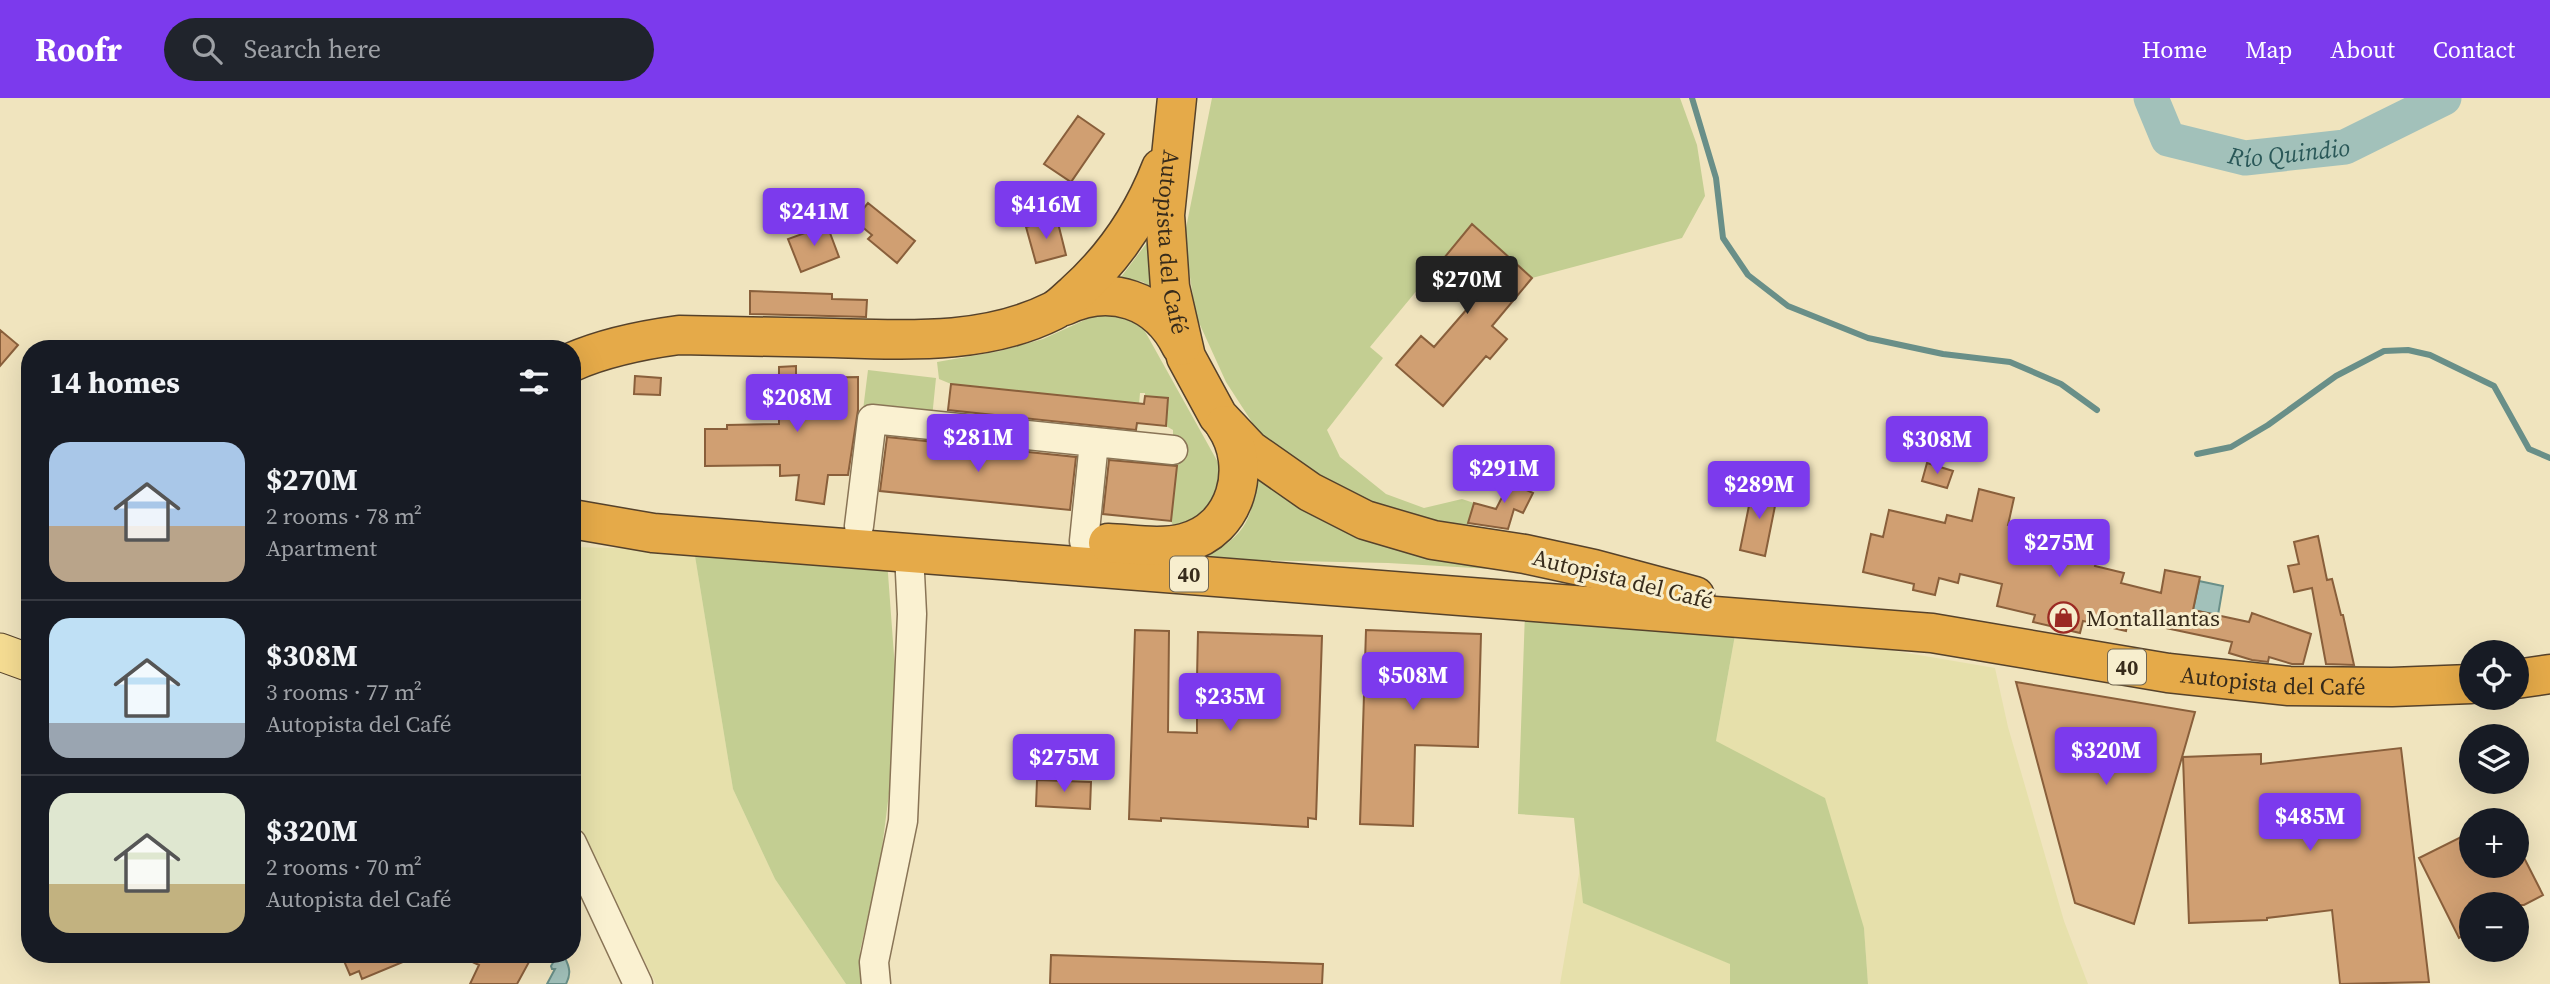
<!DOCTYPE html>
<html lang="en">
<head>
<meta charset="utf-8">
<style>
	:root { --surface:#171b24; --page:#20242c; --text:#f1f3f6; --muted:#9ea1a6; --line:#363941; --accent:#7c3aed }
	body { margin:0; font-family:"Source Serif 4",serif; background:var(--page); color:var(--text); height:100vh; display:flex; flex-direction:column; font-size:26px; white-space:nowrap }
	* { box-sizing:border-box; margin:0 }
	p { font-size:23px; color:var(--muted) }
	.icon { flex:none; width:38px; height:38px; fill:none; stroke:currentColor; stroke-width:2; stroke-linecap:round; stroke-linejoin:round }
	.map { position:relative; flex:1; overflow:hidden }
	.sheet { position:absolute; left:21px; top:242px; width:560px; height:623px; display:flex; flex-direction:column; background:var(--surface); border-radius:28px; box-shadow:0 7px 28px #0002 }
	.sheet>* { flex:none }
	.buttons { position:absolute; left:2459px; top:542px; display:grid; gap:14px }
	.buttons a { display:grid; place-items:center; width:70px; height:70px; border-radius:50%; background:var(--surface); box-shadow:0 7px 28px #0002; font-size:35px }
	.price { position:absolute; translate:-50% -60px; padding:0 16px; border-radius:7px; background:var(--accent); color:#fff; font-size:23px; line-height:46px; filter:drop-shadow(0 2px 4px #0008) }
	.price::after { content:''; position:absolute; left:50%; top:42px; width:21px; height:16px; margin-left:-10px; background:inherit; clip-path:polygon(0 0,100% 0,50% 100%) }
	.price.selected { background:#222; color:#fff }
	ul { padding:0; list-style:none }
	li { display:flex; align-items:center; gap:21px; height:175px; padding:0 28px }
	li+li { border-top:2px solid var(--line) }
	li span { display:grid; place-items:center; flex:none; width:196px; height:140px; border-radius:21px; color:#555 }
	li>.icon { margin-inline-start:auto }
	span .icon { width:84px; height:84px; fill:#fffc; stroke-width:1 }
	li b { font-size:30px }
	h2 { display:flex; justify-content:space-between; align-items:center; height:84px; padding:0 28px; font-size:30px }
	header { display:flex; align-items:center; gap:42px; box-sizing:border-box; height:98px; padding:0 35px; background:var(--accent); color:#fff }
	header strong { font-size:33px }
	nav { display:flex; gap:38px; margin-inline-start:auto; font-size:24px }
	.search { width:490px; height:63px; background:var(--page); display:flex; align-items:center; gap:18px; box-sizing:border-box; padding:0 24px; border-radius:38px; color:var(--muted); font-size:26px }
	.map>svg:first-child { display:block }
	.farmland { fill:#e6e0ab }
	.green { fill:#c3ce92 }
	.water { fill:#a2c1ba; stroke:#698f88; stroke-width:2 }
	.lines { fill:none; stroke-linecap:round; stroke-linejoin:round }
	.stream { stroke:#698f88; stroke-width:6 }
	.river { stroke:#a2c1ba; stroke-width:35 }
	.building { fill:#d09f72; stroke:#895f3b; stroke-width:2 }
	.minor-casing { stroke:#897456; stroke-width:31 }
	.major-casing { stroke:#56422b; stroke-width:39 }
	.highway-casing { stroke:#56422b; stroke-width:41 }
	.minor { stroke:#faf1d1; stroke-width:28 }
	.major { stroke:#f6dd93; stroke-width:37 }
	.highway { stroke:#e5aa49; stroke-width:38 }
	.labels { text-anchor:middle; dominant-baseline:central; stroke-width:6; stroke-linejoin:round; paint-order:stroke }
	.shield { fill:#f7eece; stroke:#716651; stroke-width:2 }
	.shield-label { font-size:21px; font-weight:bold; fill:#372b1b }
	.street-label { font-size:23px; fill:#372b1b; stroke:#f7eece }
	.poi-label { font-size:23px; fill:#372b1b; stroke:#f7eece; text-anchor:start }
	.water-label { font-size:24px; font-style:italic; fill:#2a5858; stroke:#f7eece }
</style>
</head>
<body>
<header>
<strong>Roofr</strong>
<div class="search"><svg class="icon" aria-label="search" viewBox="0 0 24 24"><circle cx="10" cy="10" r="6"/><path d="M15 15l6 6"/></svg>Search here</div>
<nav><a>Home</a><a>Map</a><a>About</a><a>Contact</a></nav>
</header>
<div class="map">
<svg width="2550" height="886" viewBox="0 0 2550 886">
	<rect width="100%" height="100%" fill="#f0e4be"/>
	<path class="farmland" d="M572 449 694 452 733 691 775 781 846 886H656L607 788 572 710Z
		M1737 526 1995 570 2008 629 2064 823 2088 886H1868L1864 830 1716 643Z
		M1580 770 1584 805 1731 866 1730 886H1560Z"/>
	<path class="green" d="M1212 0H1680L1697 47 1705 98 1682 140 1532 180 1472 126 1370 249 1383 260 1327 332 1340 359 1386 396 1424 410 1462 401 1474 405 1467 431 1421 427 1304 374 1259 335 1226 284 1196 218 1184 140Z
		M1152 138 1160 196 1143 184 1121 179Z
		M1111 210 1142 228 1220 368C1227 404 1202 415 1177 436L1171 423 1177 364H1180L1179 344 1173 343V332L1166 328 1168 300 1145 298V295H1140L1139 306 951 286 939 281 937 264 1000 253 1043 241Z
		M868 272 936 280 932 320 863 312Z
		M1250 367 1542 474 1388 465 1203 461V458C1246 442 1261 410 1250 367Z
		M694 452 887 462 895 571 893 664 880 766 860 853 862 886H846L775 781 733 691Z
		M1525 514 1737 526 1716 643 1825 700 1864 830 1868 886H1730V866L1583 805 1574 720 1518 716Z"/>
	<path class="water" d="M2199 483 2223 488 2218 517 2193 512Z
		M557 858 565 860C570 870 571 876 566 886H547L555 871H552L551 868Z"/>
	<g class="lines">
		<path class="stream" d="M1692 0 1716 80 1723 140 1748 177 1788 208 1868 240 1943 256 2010 264 2061 286 2097 312
			M2197 356 2231 349 2268 327 2336 278 2384 253 2408 252 2430 257 2494 288 2529 351 2550 360"/>
		<path class="river" id="s1" d="M2151 0 2168 41 2245 60 2345 49 2444 0"/>
	</g>
	<path class="building" d="M1078 18 1104 36 1071 84 1044 66Z
		M868 105 915 143 897 165 868 141 872 137 854 122Z
		M1057 121 1066 157 1036 165 1026 129Z
		M1472 126 1532 180 1492 228 1507 241 1490 261 1486 258 1443 308 1396 267 1421 238 1434 249 1474 203 1435 171Z
		M827 127 839 159 801 174 788 141Z
		M750 193 832 196V201L867 202 866 219 750 216Z
		M0 232 18 247 0 268Z
		M796 268V280L858 279V312L848 377H828L824 406 796 402 799 377 780 378V367L705 368V331H727V327L779 326V269Z
		M635 278 661 280 660 297 634 296Z
		M951 286 1144 306 1145 298 1168 300 1166 328 1137 325 1136 332 948 312Z
		M887 339 1076 359 1070 412 880 393Z
		M1109 362 1177 368 1171 423 1103 416Z
		M1927 365 1953 373 1947 390 1922 383Z
		M1519 366 1525 369 1520 389 1533 395 1523 415 1514 411 1508 431 1468 425 1474 405 1496 411Z
		M1753 388 1778 393 1765 458 1740 452Z
		M1979 391 2014 400 2008 427 2064 439 2066 430 2085 435 2082 448 2099 452 2095 468 2124 475 2121 485 2161 495 2165 472 2200 479 2193 512 2249 524 2252 515 2311 536 2303 566H2292L2269 559 2268 564 2252 562 2229 555 2232 544 2128 522 2126 533 2083 523 2080 535 2033 524 2035 517 1997 508 2002 486 1960 476 1958 485 1939 480 1935 497 1913 492 1914 486 1863 474 1871 436 1883 439 1889 412 1945 425 1947 417 1972 423Z
		M2318 438 2327 482 2332 481 2341 517H2343L2354 567 2326 566 2312 490 2294 494 2288 468 2299 466 2294 444Z
		M1135 532 1169 533 1168 634 1197 635V615L1228 617 1230 580H1197L1198 534 1322 538 1316 721 1308 720V729L1161 720V723L1129 721Z
		M1366 532 1481 536 1478 649 1415 647 1413 728 1360 726Z
		M2016 584 2195 614 2134 826 2075 805Z
		M2401 650 2429 884 2340 886 2332 812 2267 820V822L2189 825 2183 659 2261 656V666Z
		M1037 682 1091 684 1090 711 1036 708Z
		M2471 734V768H2516V744L2543 797 2524 807H2471V834L2459 840 2419 760Z
		M341 856H422L362 881 359 873 350 877Z
		M455 856H514L529 864 517 886H470L479 867Z
		M1051 857 1323 866 1322 886H1050Z"/>
	<g class="lines">
		<defs>
			<path id="minor" d="M859 428 872 321 1173 352
				M1084 443 1094 344
				M572 745 638 886
				M876 886 874 864 903 723 912 516 909 455"/>
			<path id="major" d="M0 554 30 565"/>
			<g id="highway">
				<path id="s2" d="M1177 0 1165 117 1170 189 1186 259 1218 318 1250 352 1310 394 1365 422 1433 442 1525 456 1594 471 1695 498"/>
				<path d="M1064 208C1110 186 1158 201 1181 248"/>
				<path d="M572 264C606 249 642 242 679 237 730 238 782 239 834 240 907 242 985 247 1053 213 1061 209 1068 201 1074 196 1113 161 1142 119 1161 70"/>
				<path id="s3" d="M572 421 653 435 1932 535 2168 575 2289 588 2392 589 2471 586"/>
				<path d="M1108 445C1132 446 1161 451 1184 445 1237 432 1253 368 1225 327"/>
				<path d="M2516 581 2550 576"/>
			</g>
		</defs>
		<use href="#minor" class="minor-casing"/>
		<use href="#major" class="major-casing"/>
		<use href="#highway" class="highway-casing"/>
		<use href="#minor" class="minor"/>
		<use href="#major" class="major"/>
		<use href="#highway" class="highway"/>
	</g>
	<defs>
		<symbol id="shop-ring" viewBox="-11 -11 22 22"><circle r="9.5" fill="#f7eece" stroke="#9b2a23" stroke-width="1.5"/><path d="M-5-2.5h2.3a2.7 3.5 0 0 1 5.4 0H5L5.5 6h-11ZM-1.5-2.5h3a1.5 2.3 0 0 0-3 0Z" fill="#9b2a23"/></symbol>
	</defs>
	<g fill-rule="evenodd">
		<use href="#shop-ring" x="2046" y="502" width="35" height="35"/>
	</g>
	<g class="labels">
		<g class="shield">
			<rect x="1170" y="458.5" width="38" height="35" rx="5"/>
			<rect x="2108" y="551.5" width="38" height="35" rx="5"/>
		</g>
		<g class="shield-label">
			<text x="1189" y="476">40</text>
			<text x="2127" y="569">40</text>
		</g>
		<g class="street-label">
			<text stroke="none"><textPath href="#s2" startOffset="145">Autopista del Café</textPath></text>
			<text transform="translate(1623 481) rotate(14)">Autopista del Café</text>
			<text stroke="none"><textPath href="#s3" startOffset="1710">Autopista del Café</textPath></text>
		</g>
		<g class="poi-label">
			<text x="2086" y="520">Montallantas</text>
		</g>
		<g class="water-label">
			<text stroke="none"><textPath href="#s1" startOffset="168">Río Quindio</textPath></text>
		</g>
	</g>
</svg>
<div class="buttons">
<a><svg class="icon" aria-label="locate" viewBox="0 0 24 24"><circle cx="12" cy="12" r="6"/><path d="M12 2v4M12 18v4M2 12h4M18 12h4"/></svg></a>
<a><svg class="icon" aria-label="layers" viewBox="0 0 24 24"><path d="M12 4l9 5-9 5-9-5zM3 14l9 5 9-5"/></svg></a>
<a>+</a>
<a>−</a>
</div>
<b class="price" style="left:1046px;top:143px">$416M</b>
<b class="price" style="left:814px;top:150px">$241M</b>
<b class="price selected" style="left:1467px;top:218px">$270M</b>
<b class="price" style="left:797px;top:336px">$208M</b>
<b class="price" style="left:978px;top:376px">$281M</b>
<b class="price" style="left:1937px;top:378px">$308M</b>
<b class="price" style="left:1504px;top:407px">$291M</b>
<b class="price" style="left:1759px;top:423px">$289M</b>
<b class="price" style="left:2059px;top:481px">$275M</b>
<b class="price" style="left:1413px;top:614px">$508M</b>
<b class="price" style="left:1230px;top:635px">$235M</b>
<b class="price" style="left:2106px;top:689px">$320M</b>
<b class="price" style="left:1064px;top:696px">$275M</b>
<b class="price" style="left:2310px;top:755px">$485M</b>
<section class="sheet">
<h2>14 homes<svg class="icon" aria-label="filters" viewBox="0 0 24 24"><path d="M4 7h16M4 17h16"/><circle cx="9" cy="7" r="2"/><circle cx="15" cy="17" r="2"/></svg></h2>
<ul>
<li><span style="background:linear-gradient(#a9c7e8 60%,#b9a48a 0)"><svg class="icon" aria-label="home" viewBox="0 0 24 24"><path d="M3 11l9-7 9 7M6 9v11h12V9"/></svg></span><div><b>$270M</b><p>2 rooms · 78 m²</p><p>Apartment</p></div></li>
<li><span style="background:linear-gradient(#bfe0f5 75%,#9aa5b1 0)"><svg class="icon" aria-label="home" viewBox="0 0 24 24"><path d="M3 11l9-7 9 7M6 9v11h12V9"/></svg></span><div><b>$308M</b><p>3 rooms · 77 m²</p><p>Autopista del Café</p></div></li>
<li><span style="background:linear-gradient(#dfe7d0 65%,#c2b280 0)"><svg class="icon" aria-label="home" viewBox="0 0 24 24"><path d="M3 11l9-7 9 7M6 9v11h12V9"/></svg></span><div><b>$320M</b><p>2 rooms · 70 m²</p><p>Autopista del Café</p></div></li>
</ul>
</section>
</div>
</body>
</html>
